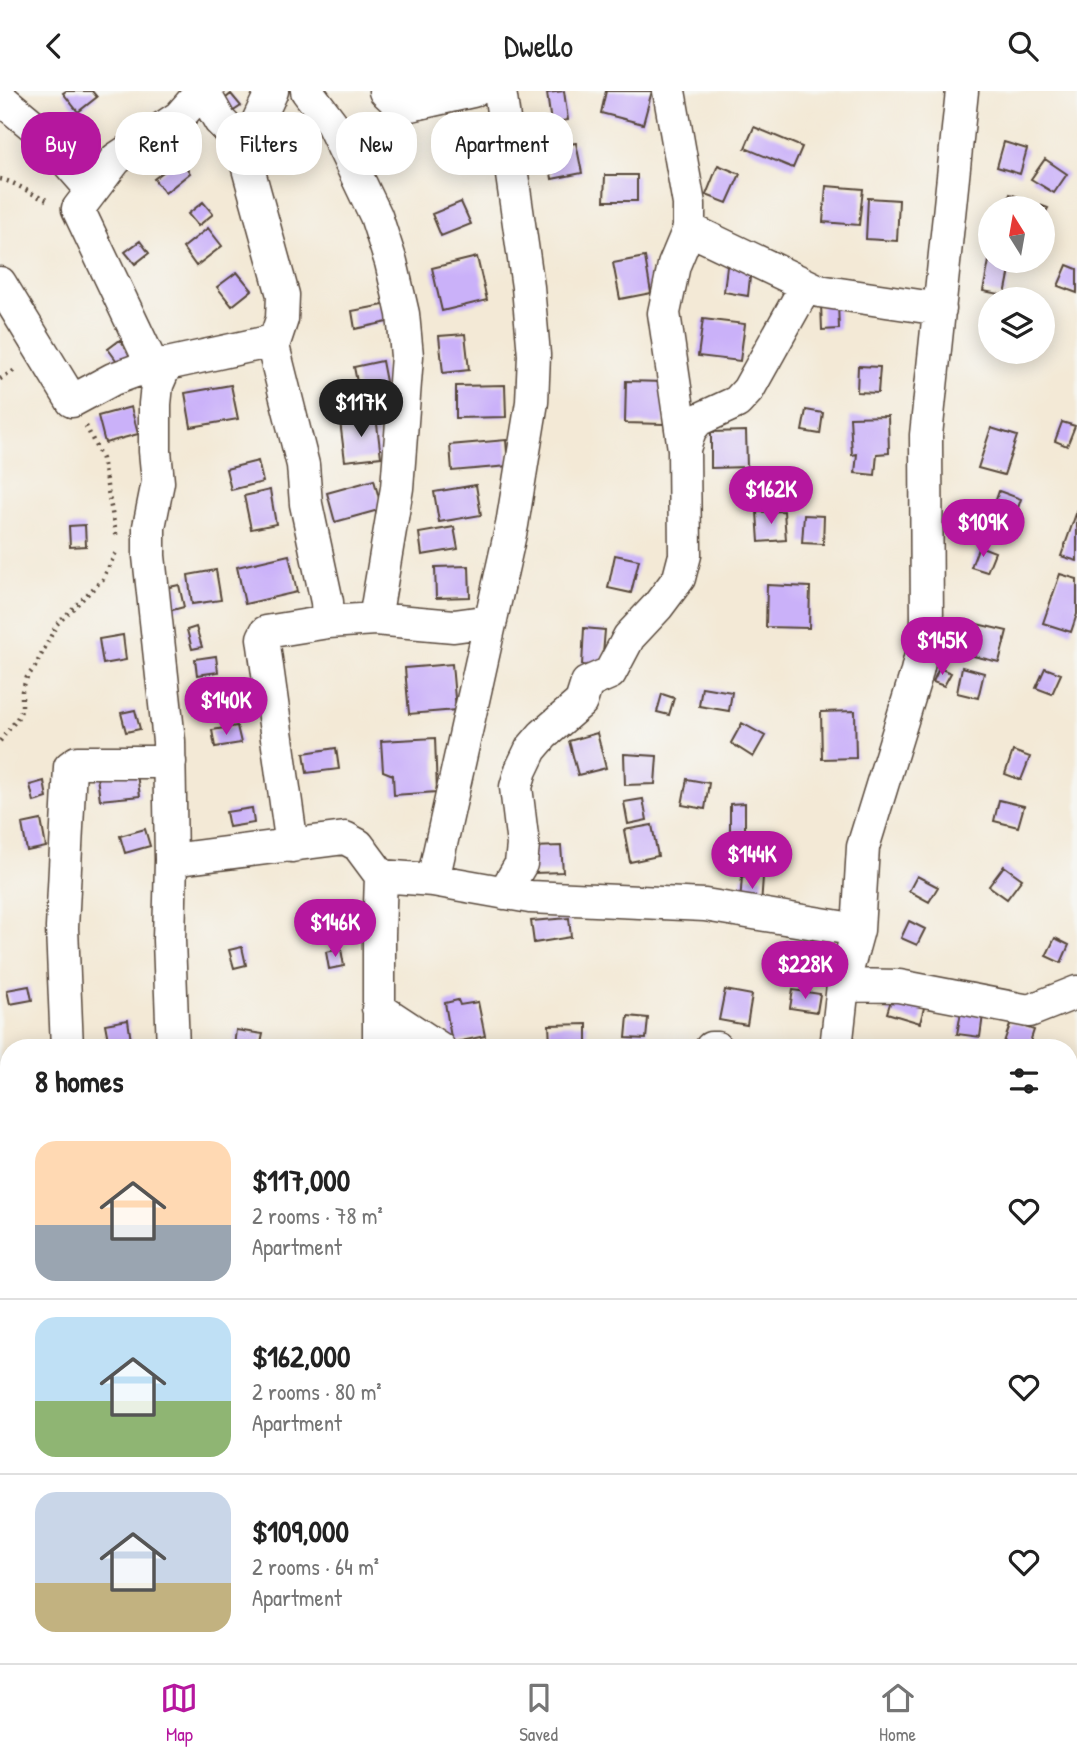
<!DOCTYPE html>
<html lang="en">
<head>
<meta charset="utf-8">
<style>
	:root { --surface:#fff; --page:#f6f6f6; --text:#222; --muted:#767676; --line:#e0e0e0; --accent:#b5179e }
	body { margin:0; font-family:"Patrick Hand",sans-serif; background:var(--page); color:var(--text); height:100vh; display:flex; flex-direction:column; font-size:26px; white-space:nowrap }
	* { box-sizing:border-box; margin:0 }
	p { font-size:23px; color:var(--muted) }
	.icon { flex:none; width:38px; height:38px; fill:none; stroke:currentColor; stroke-width:2; stroke-linecap:round; stroke-linejoin:round }
	.map { position:relative; flex:1; overflow:hidden }
	.sheet { position:absolute; left:0px; top:948px; width:1078px; height:625px; display:flex; flex-direction:column; background:var(--surface); border-radius:28px 28px 0 0; box-shadow:0 4px 18px #0003 }
	.sheet>* { flex:none }
	.banner { position:absolute; left:21px; top:21px; width:700px; height:63px; display:flex; gap:14px }
	.needle { width:46px; rotate:349deg }
	.buttons { position:absolute; left:978px; top:105px; display:grid; gap:14px }
	.buttons a { display:grid; place-items:center; width:77px; height:77px; border-radius:50%; background:var(--surface); box-shadow:0 4px 18px #0003; font-size:35px }
	.price { position:absolute; translate:-50% -60px; padding:0 16px; border-radius:24px; background:var(--accent); color:#fff; font-size:23px; line-height:46px; filter:drop-shadow(0 2px 4px #0008) }
	.price::after { content:''; position:absolute; left:50%; top:42px; width:21px; height:16px; margin-left:-10px; background:inherit; clip-path:polygon(0 0,100% 0,50% 100%) }
	.price.current { background:#222; color:#fff }
	ul { padding:0; list-style:none }
	li { display:flex; align-items:center; gap:21px; height:175px; padding:0 35px }
	li+li { border-top:2px solid var(--line) }
	li span { display:grid; place-items:center; flex:none; width:196px; height:140px; border-radius:21px; color:#555 }
	li>.icon { margin-inline-start:auto }
	span .icon { width:84px; height:84px; fill:#fffc; stroke-width:1 }
	li b { font-size:30px }
	h2 { display:flex; justify-content:space-between; align-items:center; height:84px; padding:0 35px; font-size:30px }
	.pill { padding:0 24px; border-radius:28px; background:var(--surface); box-shadow:0 4px 18px #0003; font-size:24px; line-height:63px }
	.pill.current { background:var(--accent); color:#fff }
	header { display:flex; justify-content:space-between; align-items:center; height:91px; padding:0 35px; background:var(--surface); font-size:32px; font-weight:600 }
	.tab-bar { display:flex; justify-content:space-around; align-items:center; height:98px; border-top:2px solid var(--line); background:var(--surface); font-size:19px; color:var(--muted) }
	.tab-bar a { display:grid; justify-items:center; gap:4px }
	.tab-bar .current { color:var(--accent) }
	.map>svg:first-child { display:block }
	.building { fill:#cab1f9 }
	.lines { fill:none; stroke-linecap:round; stroke-linejoin:round }
	.minor-casing { stroke:#57473a; stroke-width:35 }
	.path { stroke:#57473a; stroke-width:4.5; stroke-dasharray:2 5; stroke-linecap:butt }
	.minor { stroke:#fff; stroke-width:32 }
</style>
</head>
<body>
<header><svg class="icon" aria-label="back" viewBox="0 0 24 24"><path d="M15 5l-7 7 7 7"/></svg>Dwello<svg class="icon" aria-label="search" viewBox="0 0 24 24"><circle cx="10" cy="10" r="6"/><path d="M15 15l6 6"/></svg></header>
<div class="map">
<svg width="1077" height="1572" viewBox="0 0 1077 1572">
	<rect width="100%" height="100%" fill="#f6f6f2"/>
	<filter id="ink" filterUnits="userSpaceOnUse"><feTurbulence type="fractalNoise" baseFrequency=".0143" numOctaves="2"/><feDisplacementMap in="SourceGraphic" scale="14" xChannelSelector="R" yChannelSelector="G"/><feConvolveMatrix kernelMatrix="1 2 1 2 8 2 1 2 1" color-interpolation-filters="sRGB"/></filter>
	<filter id="wash" filterUnits="userSpaceOnUse"><feTurbulence type="fractalNoise" baseFrequency=".00686" numOctaves="4" result="noise"/><feDisplacementMap in="SourceGraphic" scale="28" xChannelSelector="R" yChannelSelector="G"/><feGaussianBlur stdDeviation="1.57" result="paint"/><feColorMatrix in="noise" values="0 0 0 0 0 0 0 0 0 0 0 0 0 0 0 0 0 1.4 0 .05"/><feComposite in="paint" operator="in"/></filter>
	<g filter="url(#wash)">
		<rect width="100%" height="100%" fill="#f3e9d6"/>
		<g id="blocks">
			<path class="building" d="M66 0H92L97 6 78 21 63 2Z
				M564 0 568 29 551 32 547 2Z
				M606 0H652L643 33 601 22Z
				M231 3 241 15 229 23 220 12Z
				M754 36 802 56 793 77 745 57Z
				M1004 51 1027 58 1020 83 997 76Z
				M576 52 582 82 552 88 547 57Z
				M180 68 190 82 165 102 154 88Z
				M1045 68 1067 83 1054 102 1031 88Z
				M718 74 740 83 727 112 706 104Z
				M605 84H637V110H604Z
				M826 95 863 98 859 134 823 131Z
				M1010 103 1048 117 1043 126V117H1004Z
				M868 107 899 109 897 150 866 148Z
				M203 111 213 123 198 135 188 123Z
				M461 111 471 133 441 145 432 123Z
				M208 137 222 155 196 175 183 157Z
				M140 150 149 162 135 173 125 161Z
				M477 166 487 209 442 220 432 177Z
				M645 166 651 202 620 208 613 172Z
				M989 170 1011 174 1005 204 983 200Z
				M1067 174 1077 178V202L1058 195Z
				M727 175 751 177 748 205 724 201Z
				M237 181 252 199 232 215 217 196Z
				M838 212 839 238 822 239 821 213Z
				M389 213 392 230 355 238 352 220Z
				M703 228 745 233 740 270 698 265Z
				M465 243 469 279 443 282 439 245Z
				M120 249 137 271 125 281 108 258Z
				M382 270 387 296 359 301 354 276Z
				M858 275 880 276 878 302 857 301Z
				M626 290 664 291V333L625 332Z
				M231 294 238 328 191 336 185 302Z
				M505 294 506 326 456 327V295Z
				M131 316 138 343 105 352 98 325Z
				M806 319 823 322 820 343 802 340Z
				M376 325 381 366 345 370 340 330Z
				M888 325 889 362 877 363 875 384 855 382 857 363 852 364 850 326Z
				M1062 331 1075 335 1067 355 1055 350Z
				M991 337 1017 345 1004 384 978 377Z
				M746 340 747 376 711 377V341Z
				M506 349 508 375 452 380 450 354Z
				M258 370 263 391 231 399 226 378Z
				M374 389 382 418 335 431 327 402Z
				M476 394 481 424 439 431 434 401Z
				M270 399 276 433 251 438 244 405Z
				M999 400 1021 408 1009 443 987 435Z
				M784 420 786 449 759 451 757 421Z
				M1077 420V470L1061 465Z
				M804 424 824 425 823 453 802 452Z
				M85 434 86 455 70 456 69 435Z
				M454 436 458 458 422 464 419 442Z
				M979 455 995 461 987 481 971 476Z
				M289 464 297 501 245 513 237 476Z
				M615 464 639 469 631 502 608 497Z
				M469 475 470 506 436 507 435 476Z
				M216 479 221 509 192 513 188 484Z
				M1060 483 1077 488V523L1071 541 1043 532Z
				M179 494 184 516 165 521 160 498Z
				M767 494 810 496 809 537 766 536Z
				M960 529 1007 540 999 571 952 560Z
				M196 536 202 556 192 558 187 539Z
				M584 537 605 539 602 576 582 574Z
				M123 544 126 569 103 573 99 548Z
				M216 565 218 581 197 584 195 568Z
				M452 573 456 619 409 623 405 577Z
				M962 576 984 582 978 607 957 602Z
				M939 577 951 582 944 595 933 591Z
				M1045 577 1061 583 1052 603 1036 597Z
				M702 596 732 601 729 620 699 615Z
				M662 603 674 607 669 624 657 621Z
				M135 619 140 638 126 641 121 622Z
				M855 620 856 667 822 668 821 621Z
				M742 632 765 645 753 666 731 652Z
				M237 635 241 652 215 656 212 639Z
				M597 642 606 677 578 684 569 650Z
				M435 647 437 701 394 704 393 684 383 680 381 650Z
				M336 657 339 678 307 682 304 662Z
				M1013 660 1030 666 1021 689 1005 683Z
				M624 663 657 665 655 693 625 694Z
				M137 683 140 705 100 709 97 686Z
				M687 688 709 692 705 718 682 714Z
				M44 690 47 707 34 711 30 694Z
				M643 708 647 729 628 733 624 711Z
				M999 709 1024 715 1018 736 994 730Z
				M745 712V740H730V713Z
				M252 717 254 732 229 736 226 721Z
				M41 729 46 756 27 760 22 733Z
				M652 734 658 765 630 771 624 739Z
				M145 738 150 755 125 762 120 745Z
				M561 755 563 781 534 782 532 756Z
				M1004 775 1022 788 1007 808 989 795Z
				M742 785 763 786 761 814 740 813Z
				M917 785 938 796 929 811 909 800Z
				M569 827 571 846 534 852 531 830Z
				M909 830 925 838 917 854 901 847Z
				M1055 847 1069 854 1061 872 1046 865Z
				M786 849 813 850 811 881 784 879Z
				M242 856 246 874 234 877 229 859Z
				M341 858 344 875 329 878 326 861Z
				M29 895 32 909 10 913 7 899Z
				M725 899 752 904 747 934 719 929Z
				M793 899 820 903 817 921 790 917Z
				M893 903 925 913 920 932 887 922Z
				M458 909 460 914 478 911 485 945 452 952 445 912Z
				M961 921 983 924 980 946 957 943Z
				M628 925 648 927 646 948 626 947Z
				M128 929 131 950 109 954 105 933Z
				M1011 931 1034 939 1028 957H1013L1003 954Z
				M587 933V952L550 953 549 934Z
				M236 939 263 943 260 957 234 955Z
				M117 1564H154L155 1572H118Z
				M672 1564H695L696 1572H672Z"/>
		</g>
	</g>
	<g filter="url(#ink)">
		<use href="#blocks" fill-opacity="0" stroke="#57473a" stroke-width="2"/>
		<g class="lines">
			<defs>
				<path id="minor" d="M203 0 220 30 246 56
					M272 0 246 56V70L283 204 282 228 273 255 303 374 306 413 327 511 328 531
					M307 0 332 33 376 125 391 171 403 223 407 265 397 397 375 528
					M385 0 400 14H411L473 0
					M0 7 42 42 92 99
					M689 138 819 200 940 218
					M0 192 72 310 113 288 135 280 273 250
					M166 273 157 294 155 313V360L158 391 149 436V465L169 650 171 769 169 849 173 957
					M153 276 78 118 116 68 179 26 202 0
					M684 358 690 339 698 329 737 311 748 299 806 195
					M292 755 263 547 266 541 328 531 375 528 454 535 491 530
					M171 769 345 747 358 754 381 785 379 844V957
					M381 785 433 789 530 806 705 814 858 839
					M433 789 512 434 532 311 534 264 528 196 500 0
					M504 802 521 773 523 754 516 696 521 679 531 658 543 644 581 611 587 592 610 582 629 546 658 515 679 487 685 464 684 358 664 222 674 174 689 138V113L669 0
					M843 894 899 895 1029 920 1077 901
					M378 917 439 957
					M67 957 62 837 70 676 77 671H170
					M711 957H717
					M836 957 843 894 858 839 863 756 916 584 927 539 926 344 962 0
					M0 1108H9
					M0 1283 9 1279
					M1069 1412 1077 1416
					M1069 1471 1077 1446
					M762 1564 769 1572
					M75 1572 80 1564
					M296 1572 299 1564
					M1020 1572 1026 1564"/>
			</defs>
			<use href="#minor" class="minor-casing"/>
			<path class="path" d="M0 88C19 92 32 105 50 110
				M0 288 17 278
				M86 335 102 368 117 448
				M0 650 17 628 22 618V600L27 586 35 576 57 533 103 488 117 459"/>
			<use href="#minor" class="minor"/>
		</g>
	</g>
</svg>
<div class="buttons">
<a><svg class="needle" viewBox="-14 -14 28 28"><path d="M0-13l5 13h-10z" fill="#e53935"/><path d="M0 13l5-13h-10z" fill="#767676"/></svg></a>
<a><svg class="icon" aria-label="layers" viewBox="0 0 24 24"><path d="M12 4l9 5-9 5-9-5zM3 14l9 5 9-5"/></svg></a>
</div>
<b class="price current" style="left:361px;top:348px">$117K</b>
<b class="price" style="left:771px;top:435px">$162K</b>
<b class="price" style="left:983px;top:468px">$109K</b>
<b class="price" style="left:942px;top:586px">$145K</b>
<b class="price" style="left:226px;top:646px">$140K</b>
<b class="price" style="left:752px;top:800px">$144K</b>
<b class="price" style="left:335px;top:868px">$146K</b>
<b class="price" style="left:805px;top:910px">$228K</b>
<div class="banner">
<a class="pill current">Buy</a>
<a class="pill">Rent</a>
<a class="pill">Filters</a>
<a class="pill">New</a>
<a class="pill">Apartment</a>
</div>
<section class="sheet">
<h2>8 homes<svg class="icon" aria-label="filters" viewBox="0 0 24 24"><path d="M4 7h16M4 17h16"/><circle cx="9" cy="7" r="2"/><circle cx="15" cy="17" r="2"/></svg></h2>
<ul>
<li><span style="background:linear-gradient(#ffd9b3 60%,#9aa5b1 0)"><svg class="icon" aria-label="home" viewBox="0 0 24 24"><path d="M3 11l9-7 9 7M6 9v11h12V9"/></svg></span><div><b>$117,000</b><p>2 rooms · 78 m²</p><p>Apartment</p></div><svg class="icon" aria-label="heart" viewBox="0 0 24 24"><path d="M12 20l-8-8c-3-5 5-10 8-4 3-6 11-1 8 4z"/></svg></li>
<li><span style="background:linear-gradient(#bfe0f5 60%,#8fb573 0)"><svg class="icon" aria-label="home" viewBox="0 0 24 24"><path d="M3 11l9-7 9 7M6 9v11h12V9"/></svg></span><div><b>$162,000</b><p>2 rooms · 80 m²</p><p>Apartment</p></div><svg class="icon" aria-label="heart" viewBox="0 0 24 24"><path d="M12 20l-8-8c-3-5 5-10 8-4 3-6 11-1 8 4z"/></svg></li>
<li><span style="background:linear-gradient(#c9d6e8 65%,#c2b280 0)"><svg class="icon" aria-label="home" viewBox="0 0 24 24"><path d="M3 11l9-7 9 7M6 9v11h12V9"/></svg></span><div><b>$109,000</b><p>2 rooms · 64 m²</p><p>Apartment</p></div><svg class="icon" aria-label="heart" viewBox="0 0 24 24"><path d="M12 20l-8-8c-3-5 5-10 8-4 3-6 11-1 8 4z"/></svg></li>
</ul>
</section>
</div>
<nav class="tab-bar">
<a class="current"><svg class="icon" aria-label="map" viewBox="0 0 24 24"><path d="M3 6l6-2 6 2 6-2v14l-6 2-6-2-6 2zM9 4v14M15 6v14"/></svg>Map</a>
<a><svg class="icon" aria-label="saved" viewBox="0 0 24 24"><path d="M7 4h10v16l-5-4-5 4z"/></svg>Saved</a>
<a><svg class="icon" aria-label="home" viewBox="0 0 24 24"><path d="M3 11l9-7 9 7M6 9v11h12V9"/></svg>Home</a>
</nav>
</body>
</html>
